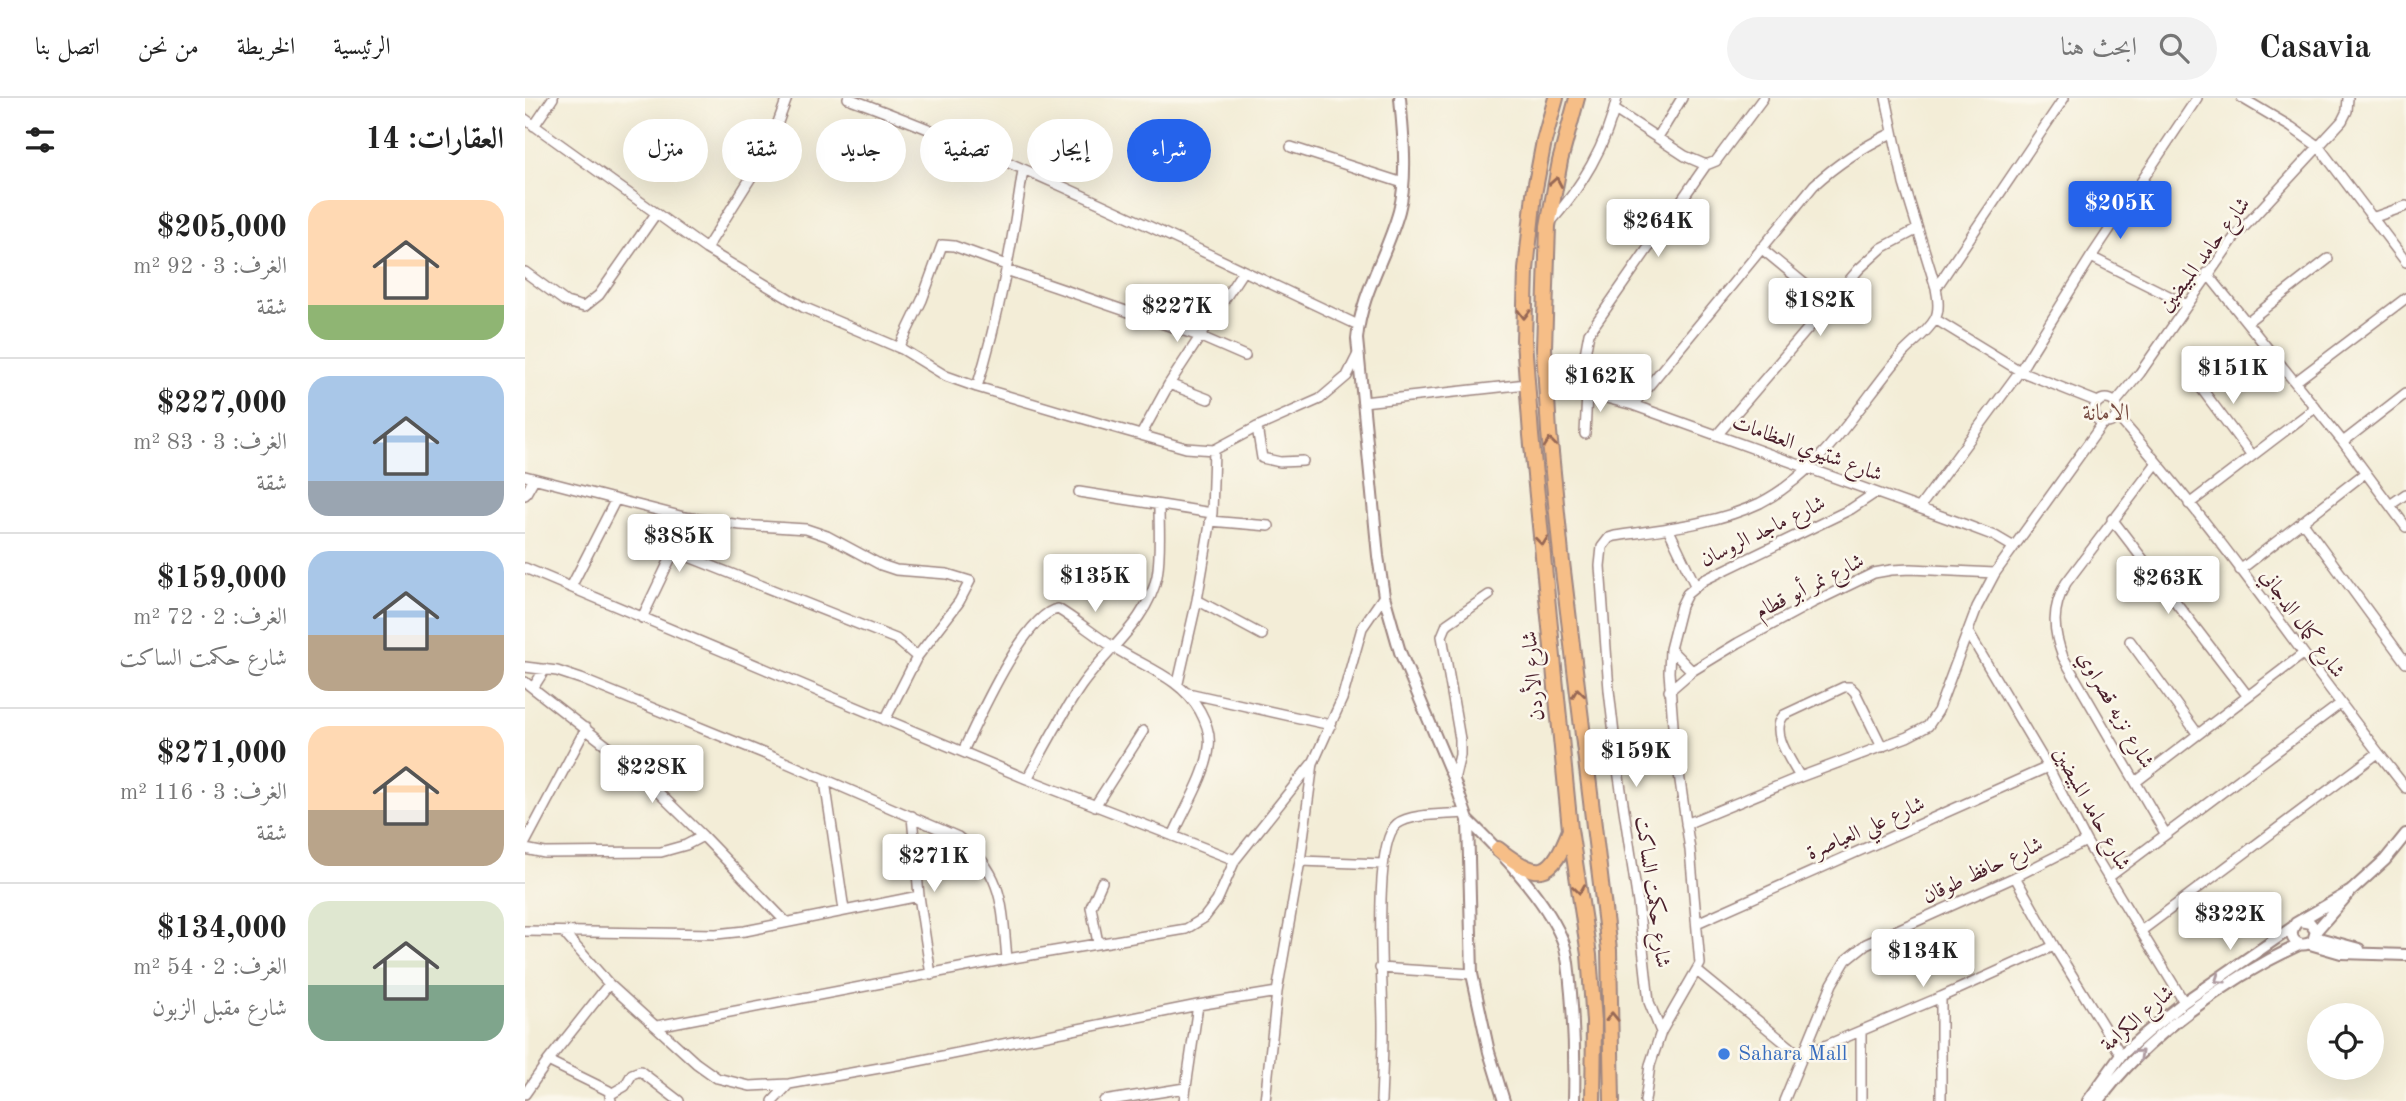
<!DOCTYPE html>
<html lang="ar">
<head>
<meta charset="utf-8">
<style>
	:root { --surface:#fff; --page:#f2f2f2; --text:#222; --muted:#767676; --line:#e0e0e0; --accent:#2563eb }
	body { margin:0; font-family:"Old Standard TT",Amiri,serif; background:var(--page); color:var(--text); direction:rtl; height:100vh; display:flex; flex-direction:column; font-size:26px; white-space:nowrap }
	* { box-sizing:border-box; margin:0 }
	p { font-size:23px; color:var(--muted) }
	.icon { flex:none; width:38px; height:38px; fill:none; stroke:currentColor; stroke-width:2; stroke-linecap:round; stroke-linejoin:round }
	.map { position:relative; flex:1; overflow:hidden; direction:ltr }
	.sheet { display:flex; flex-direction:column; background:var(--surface); width:525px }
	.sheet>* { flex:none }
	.guide { position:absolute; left:21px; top:21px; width:665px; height:63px; direction:rtl; display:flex; gap:14px }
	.fabs { position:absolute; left:1782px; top:905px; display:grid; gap:14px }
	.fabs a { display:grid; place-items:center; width:77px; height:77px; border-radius:50%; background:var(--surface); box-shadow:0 7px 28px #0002; font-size:35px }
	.price { position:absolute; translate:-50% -60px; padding:0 16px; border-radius:7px; background:#fff; color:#222; font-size:23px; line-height:46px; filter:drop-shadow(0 2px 4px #0008) }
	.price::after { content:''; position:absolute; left:50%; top:42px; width:21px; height:16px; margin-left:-10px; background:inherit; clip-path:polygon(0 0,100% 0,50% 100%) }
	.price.active { background:var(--accent); color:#fff }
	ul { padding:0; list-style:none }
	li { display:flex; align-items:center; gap:21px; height:175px; padding:0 21px }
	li+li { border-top:2px solid var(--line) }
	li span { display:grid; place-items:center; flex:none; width:196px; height:140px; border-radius:21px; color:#555 }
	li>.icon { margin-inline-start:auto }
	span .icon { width:84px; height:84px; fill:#fffc; stroke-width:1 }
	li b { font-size:30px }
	h2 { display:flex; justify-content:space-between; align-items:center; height:84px; padding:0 21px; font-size:30px }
	.pill { padding:0 24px; border-radius:32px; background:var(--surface); box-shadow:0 7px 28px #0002; font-size:24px; line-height:63px }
	.pill.active { background:var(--accent); color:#fff }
	header { display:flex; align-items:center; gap:42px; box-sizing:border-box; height:98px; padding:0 35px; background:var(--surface); border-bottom:2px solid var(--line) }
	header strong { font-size:33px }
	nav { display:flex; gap:38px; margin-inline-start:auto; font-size:24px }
	.search { width:490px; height:63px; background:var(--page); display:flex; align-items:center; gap:18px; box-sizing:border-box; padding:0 24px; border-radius:38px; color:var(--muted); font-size:26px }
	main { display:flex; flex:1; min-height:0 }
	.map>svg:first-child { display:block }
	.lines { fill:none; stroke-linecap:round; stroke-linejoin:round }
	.minor-casing { stroke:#9e8681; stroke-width:12 }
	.tertiary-casing { stroke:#9e8681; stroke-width:14 }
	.trunk-casing { stroke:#9e8681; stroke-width:18 }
	.minor { stroke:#fff; stroke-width:9 }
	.tertiary { stroke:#fff; stroke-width:10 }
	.trunk { stroke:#f6be87; stroke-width:14 }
	.oneway { stroke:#976754 }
	.oneway2 { stroke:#ae9aa0 }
	.shop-dot { fill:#3f7fe0; stroke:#fbf7ec; stroke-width:2.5 }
	.labels { text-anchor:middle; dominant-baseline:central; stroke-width:5; stroke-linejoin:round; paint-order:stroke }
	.street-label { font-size:21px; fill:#4a1f2b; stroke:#fbf7ec }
	.shop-label { font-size:21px; fill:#366cbe; stroke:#fbf7ec; text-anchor:start }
	.neighbourhood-label { font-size:23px; fill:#7a4f45; stroke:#fbf7ec }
</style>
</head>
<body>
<header>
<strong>Casavia</strong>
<div class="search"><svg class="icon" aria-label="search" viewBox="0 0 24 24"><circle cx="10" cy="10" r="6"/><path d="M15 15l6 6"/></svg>ابحث هنا</div>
<nav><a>الرئيسية</a><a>الخريطة</a><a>من نحن</a><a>اتصل بنا</a></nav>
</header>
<main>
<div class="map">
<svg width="1881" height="1003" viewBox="0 0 1881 1003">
	<rect width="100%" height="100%" fill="#fbf7ec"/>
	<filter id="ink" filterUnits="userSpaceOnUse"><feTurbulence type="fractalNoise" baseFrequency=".0143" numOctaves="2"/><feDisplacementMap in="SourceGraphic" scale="14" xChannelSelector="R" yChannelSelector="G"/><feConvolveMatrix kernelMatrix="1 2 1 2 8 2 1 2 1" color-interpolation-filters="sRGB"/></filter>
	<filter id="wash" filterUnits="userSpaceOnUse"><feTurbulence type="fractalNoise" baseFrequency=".00686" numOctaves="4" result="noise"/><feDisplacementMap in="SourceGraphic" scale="28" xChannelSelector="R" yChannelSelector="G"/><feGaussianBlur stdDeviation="1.57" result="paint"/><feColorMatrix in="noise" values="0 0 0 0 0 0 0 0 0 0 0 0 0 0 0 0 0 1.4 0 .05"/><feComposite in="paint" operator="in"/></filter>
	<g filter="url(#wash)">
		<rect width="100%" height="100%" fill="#f3edd7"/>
	</g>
	<g filter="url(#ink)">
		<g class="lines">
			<defs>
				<path id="minor" d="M323 0C497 64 665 148 833 227
					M1717 0 1766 29 1794 49 1881 164
					M1090 12 1160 58 1181 67 1191 63 1238 0
					M0 21 181 151 278 209 377 251 421 278 452 289 570 324 661 350 689 352 732 329 795 301 822 278 832 258
					M9 28 28 0
					M1133 39 1157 0
					M766 49 878 85
					M1847 120 1881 108
					M1024 126C1057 88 1081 49 1092 0
					M1236 150 1304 206
					M181 151 242 54 262 0
					M1566 159 1662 207
					M481 172 674 238 720 258
					M0 174 41 204 59 209 74 197 130 117
					M1682 175 1818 344 1881 429
					M1411 190 1539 0
					M1410 221 1495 273 1573 304
					M1722 224 1803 161
					M374 250 397 202 417 147 429 148 481 167
					M1667 278 1726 357
					M1770 284 1881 200
					M644 286 683 301
					M452 289C474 219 487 146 498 72
					M1062 295 1108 307 1441 427 1470 438 1487 448
					M1569 313a12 12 0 1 1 24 0a12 12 0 1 1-24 0Z
					M838 304 1002 286
					M1590 305 1615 275 1709 140 1817 23 1822 13 1823 0
					M1108 307 1289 87C1313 65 1338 49 1367 35
					M1592 318C1696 435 1783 567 1881 690
					M732 329 737 360 755 364 778 363
					M1060 336 1062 295 1060 256 1064 235 1181 67
					M616 337 644 286 718 173
					M1192 337 1334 171 1357 150 1391 132
					M1818 344 1881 295
					M1631 366 1541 485C1526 511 1528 533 1538 559L1640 735
					M0 378 159 419 216 427 281 431 302 438 356 467 371 472 422 476 445 483 434 504 392 559 360 622
					M554 394 687 415
					M0 397 9 381
					M1664 406 1790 310
					M1865 407 1881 396
					M1394 410 1495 273 1566 159 1672 0
					M1587 421 1722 597
					M685 423 744 428
					M1777 423 1881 565
					M1143 430 1170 487
					M149 453 371 541 392 559
					M0 470 502 681 710 762
					M1715 472 1840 375
					M46 489 90 403
					M672 502 737 537
					M117 520 149 453 159 419
					M1443 534 1523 669 1561 743 1659 904
					M1605 543 1672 635
					M1145 551 1167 573
					M0 569 32 573 56 581 255 662 433 739C479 775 477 807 482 861
					M0 584 99 661 178 738 260 823
					M653 585 672 502 687 415 689 352
					M8 590 20 571
					M1144 593 1167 573 1213 545 1287 505 1349 475 1366 472 1386 471 1470 475
					M663 595 806 627
					M438 653C452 624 500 515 533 511 553 523 570 538 590 550 621 570 656 580 675 613 681 624 686 636 684 649 682 676 659 712 648 738
					M1275 679C1266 662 1244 634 1259 617L1319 589H1325L1330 594 1357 649
					M502 681C520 649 536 617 556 588 581 552 623 523 632 478 636 456 634 431 634 408
					M929 682 935 657V641L917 538 922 526 964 497
					M300 683 319 812
					M1612 683 1778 556
					M570 708 618 633
					M387 718 394 798 406 877
					M1161 726 1275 679 1382 639 1403 628 1413 613 1452 509 1470 475 1578 325
					M0 745 61 630
					M0 751 20 755 136 754 161 747 178 738
					M775 763 858 766
					M1490 779 1529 848 1596 957
					M1584 779 1815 606
					M1172 825 1523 669
					M0 833 191 836 220 833 394 798
					M1616 833 1853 655
					M39 835 84 886 171 965 192 980 225 988 264 986 383 965 673 907 752 894
					M573 845 566 809 577 784
					M855 870 947 876
					M1172 873 1276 958
					M132 928 482 861 661 831 679 820 692 803 710 762 789 663 817 601 837 530 859 498
					M1136 934 1124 904 1113 805 1093 672 1084 592 1075 468 1077 449 1084 440 1090 438C1138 431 1191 426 1235 405 1298 373 1333 308 1377 256 1387 245 1403 234 1410 221 1415 212 1413 200 1411 190L1379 86 1361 0
					M1276 958 1416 899 1529 848
					M23 963 84 993 86 1003
					M0 996 23 963 84 886
					M86 996 100 988 107 976 115 973 154 1003
					M248 1003 264 986
					M579 1003 660 990
					M659 1003 673 907
					M740 1003 752 894 775 763 788 665
					M856 1003C857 980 858 956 858 933 859 897 846 746 872 726 886 715 922 717 940 715
					M1120 1003 1125 967 1136 934 1175 866 1165 752 1149 641 1144 574 1145 551 1156 508 1162 496 1179 482 1326 411 1350 395
					M1259 1003 1307 886 1321 862 1341 846 1490 779 1561 743
					M1336 1003V933
					M1416 1003V899"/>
				<path id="tertiary" d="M875 0C878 34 883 80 874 113 862 157 836 195 832 241L853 458 859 498 875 554 929 682 943 722 947 876 964 954 979 1003
					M943 722C975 753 1020 801 1037 841 1044 858 1044 877 1046 895 1049 931 1050 966 1049 1003
					M1775 823 1785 825 1791 833 1788 843C1774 853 1760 840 1771 825L1826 793
					M1791 833 1826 793 1860 762 1881 736
					M1790 839 1834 851
					M1785 846 1816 855 1881 857
					M1563 1003 1596 957 1621 935 1659 904 1768 829
					M1574 1003C1618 940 1705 879 1774 847"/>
				<path id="trunk" d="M1031 0 1019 43 1009 96 1001 172 999 242 1006 337 1045 731 1064 857 1069 924 1068 1003
					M1052 0 1035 63 1023 128 1019 250 1024 334 1036 456 1084 852 1087 1003
					M973 751C1014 783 1026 781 1045 732"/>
			</defs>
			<use href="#minor" class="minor-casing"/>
			<use href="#tertiary" class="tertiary-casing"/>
			<use href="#trunk" class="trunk-casing"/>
			<use href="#minor" class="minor"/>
			<use href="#tertiary" class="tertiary"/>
			<use href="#trunk" class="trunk"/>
		</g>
		<defs><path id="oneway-chevron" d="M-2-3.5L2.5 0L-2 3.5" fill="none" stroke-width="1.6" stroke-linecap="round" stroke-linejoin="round" transform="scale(1.75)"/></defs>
		<g class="oneway">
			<use href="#oneway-chevron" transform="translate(1031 84) rotate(-80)"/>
			<use href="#oneway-chevron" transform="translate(999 216) rotate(91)"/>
			<use href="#oneway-chevron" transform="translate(1025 345) rotate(-96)"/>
			<use href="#oneway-chevron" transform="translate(1017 443) rotate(84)"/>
			<use href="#oneway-chevron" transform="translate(1053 595) rotate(-97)"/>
			<use href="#oneway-chevron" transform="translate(1054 791) rotate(82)"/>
			<use href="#oneway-chevron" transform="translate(1087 919) rotate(-91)"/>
		</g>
		<g class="oneway2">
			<use href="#oneway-chevron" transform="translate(1694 881) rotate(146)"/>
			<use href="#oneway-chevron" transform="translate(1614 956) rotate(-43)"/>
		</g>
	</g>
	<circle class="shop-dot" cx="1199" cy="956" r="7"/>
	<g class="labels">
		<g class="street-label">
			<text transform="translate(1680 157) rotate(-53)">شارع حامد المبيضين</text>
			<text transform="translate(1282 351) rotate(20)">شارع شتيوي العظامات</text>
			<text transform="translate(1238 434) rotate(-26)">شارع ماجد الروسان</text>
			<text transform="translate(1285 489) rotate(-27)">شارع نمر أبو قطام</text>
			<text transform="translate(1777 526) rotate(54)">شارع كمال الدجاني</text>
			<text transform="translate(1009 578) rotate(-95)">شارع الأردن</text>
			<text transform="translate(1590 612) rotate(60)">شارع نزيه قصراوي</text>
			<text transform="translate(1566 711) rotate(61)">شارع حامد المبيضين</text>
			<text transform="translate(1341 731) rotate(-24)">شارع علي العياصرة</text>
			<text transform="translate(1458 773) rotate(-25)">شارع حافظ طوقان</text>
			<text transform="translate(1127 794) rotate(82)">شارع حكمت الساكت</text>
			<text transform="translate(1613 921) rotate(-41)">شارع الكرامة</text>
		</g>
		<g class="shop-label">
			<text x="1213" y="956">Sahara Mall</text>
		</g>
		<g class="neighbourhood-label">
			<text x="1581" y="315">الامانة</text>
		</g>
	</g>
</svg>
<div class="fabs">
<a><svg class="icon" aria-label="locate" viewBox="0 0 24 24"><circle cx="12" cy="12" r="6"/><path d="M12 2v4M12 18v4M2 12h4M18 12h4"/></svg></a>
</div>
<b class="price active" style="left:1595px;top:143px">$205K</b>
<b class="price" style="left:1133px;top:161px">$264K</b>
<b class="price" style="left:1295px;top:240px">$182K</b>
<b class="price" style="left:652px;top:246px">$227K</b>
<b class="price" style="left:1708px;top:308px">$151K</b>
<b class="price" style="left:1075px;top:316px">$162K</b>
<b class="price" style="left:154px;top:476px">$385K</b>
<b class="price" style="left:570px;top:516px">$135K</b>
<b class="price" style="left:1643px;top:518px">$263K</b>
<b class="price" style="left:1111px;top:691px">$159K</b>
<b class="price" style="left:127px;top:707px">$228K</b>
<b class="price" style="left:409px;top:796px">$271K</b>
<b class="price" style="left:1705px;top:854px">$322K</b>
<b class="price" style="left:1398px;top:891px">$134K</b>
<div class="guide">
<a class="pill active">شراء</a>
<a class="pill">إيجار</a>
<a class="pill">تصفية</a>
<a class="pill">جديد</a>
<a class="pill">شقة</a>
<a class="pill">منزل</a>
</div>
</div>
<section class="sheet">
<h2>العقارات: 14<svg class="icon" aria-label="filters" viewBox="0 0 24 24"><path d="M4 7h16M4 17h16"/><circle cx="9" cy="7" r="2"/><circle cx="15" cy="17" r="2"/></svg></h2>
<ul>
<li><span style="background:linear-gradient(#ffd9b3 75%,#8fb573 0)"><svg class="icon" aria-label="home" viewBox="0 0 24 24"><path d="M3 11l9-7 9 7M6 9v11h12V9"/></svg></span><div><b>$205,000</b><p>الغرف: 3 · 92 m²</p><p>شقة</p></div></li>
<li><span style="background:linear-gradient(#a9c7e8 75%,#9aa5b1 0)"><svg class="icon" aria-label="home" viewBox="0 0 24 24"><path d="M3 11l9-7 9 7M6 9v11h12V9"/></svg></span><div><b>$227,000</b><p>الغرف: 3 · 83 m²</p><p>شقة</p></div></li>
<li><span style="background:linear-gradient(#a9c7e8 60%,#b9a48a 0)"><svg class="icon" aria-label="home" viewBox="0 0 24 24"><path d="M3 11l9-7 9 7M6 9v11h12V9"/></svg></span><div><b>$159,000</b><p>الغرف: 2 · 72 m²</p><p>شارع حكمت الساكت</p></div></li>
<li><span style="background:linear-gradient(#ffd9b3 60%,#b9a48a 0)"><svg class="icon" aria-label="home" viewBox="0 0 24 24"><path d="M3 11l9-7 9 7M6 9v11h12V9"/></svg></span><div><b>$271,000</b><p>الغرف: 3 · 116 m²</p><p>شقة</p></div></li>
<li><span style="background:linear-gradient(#dfe7d0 60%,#7fa58c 0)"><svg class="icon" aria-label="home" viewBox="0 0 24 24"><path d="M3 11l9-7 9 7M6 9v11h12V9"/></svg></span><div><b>$134,000</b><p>الغرف: 2 · 54 m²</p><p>شارع مقبل الزبون</p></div></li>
</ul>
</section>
</main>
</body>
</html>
